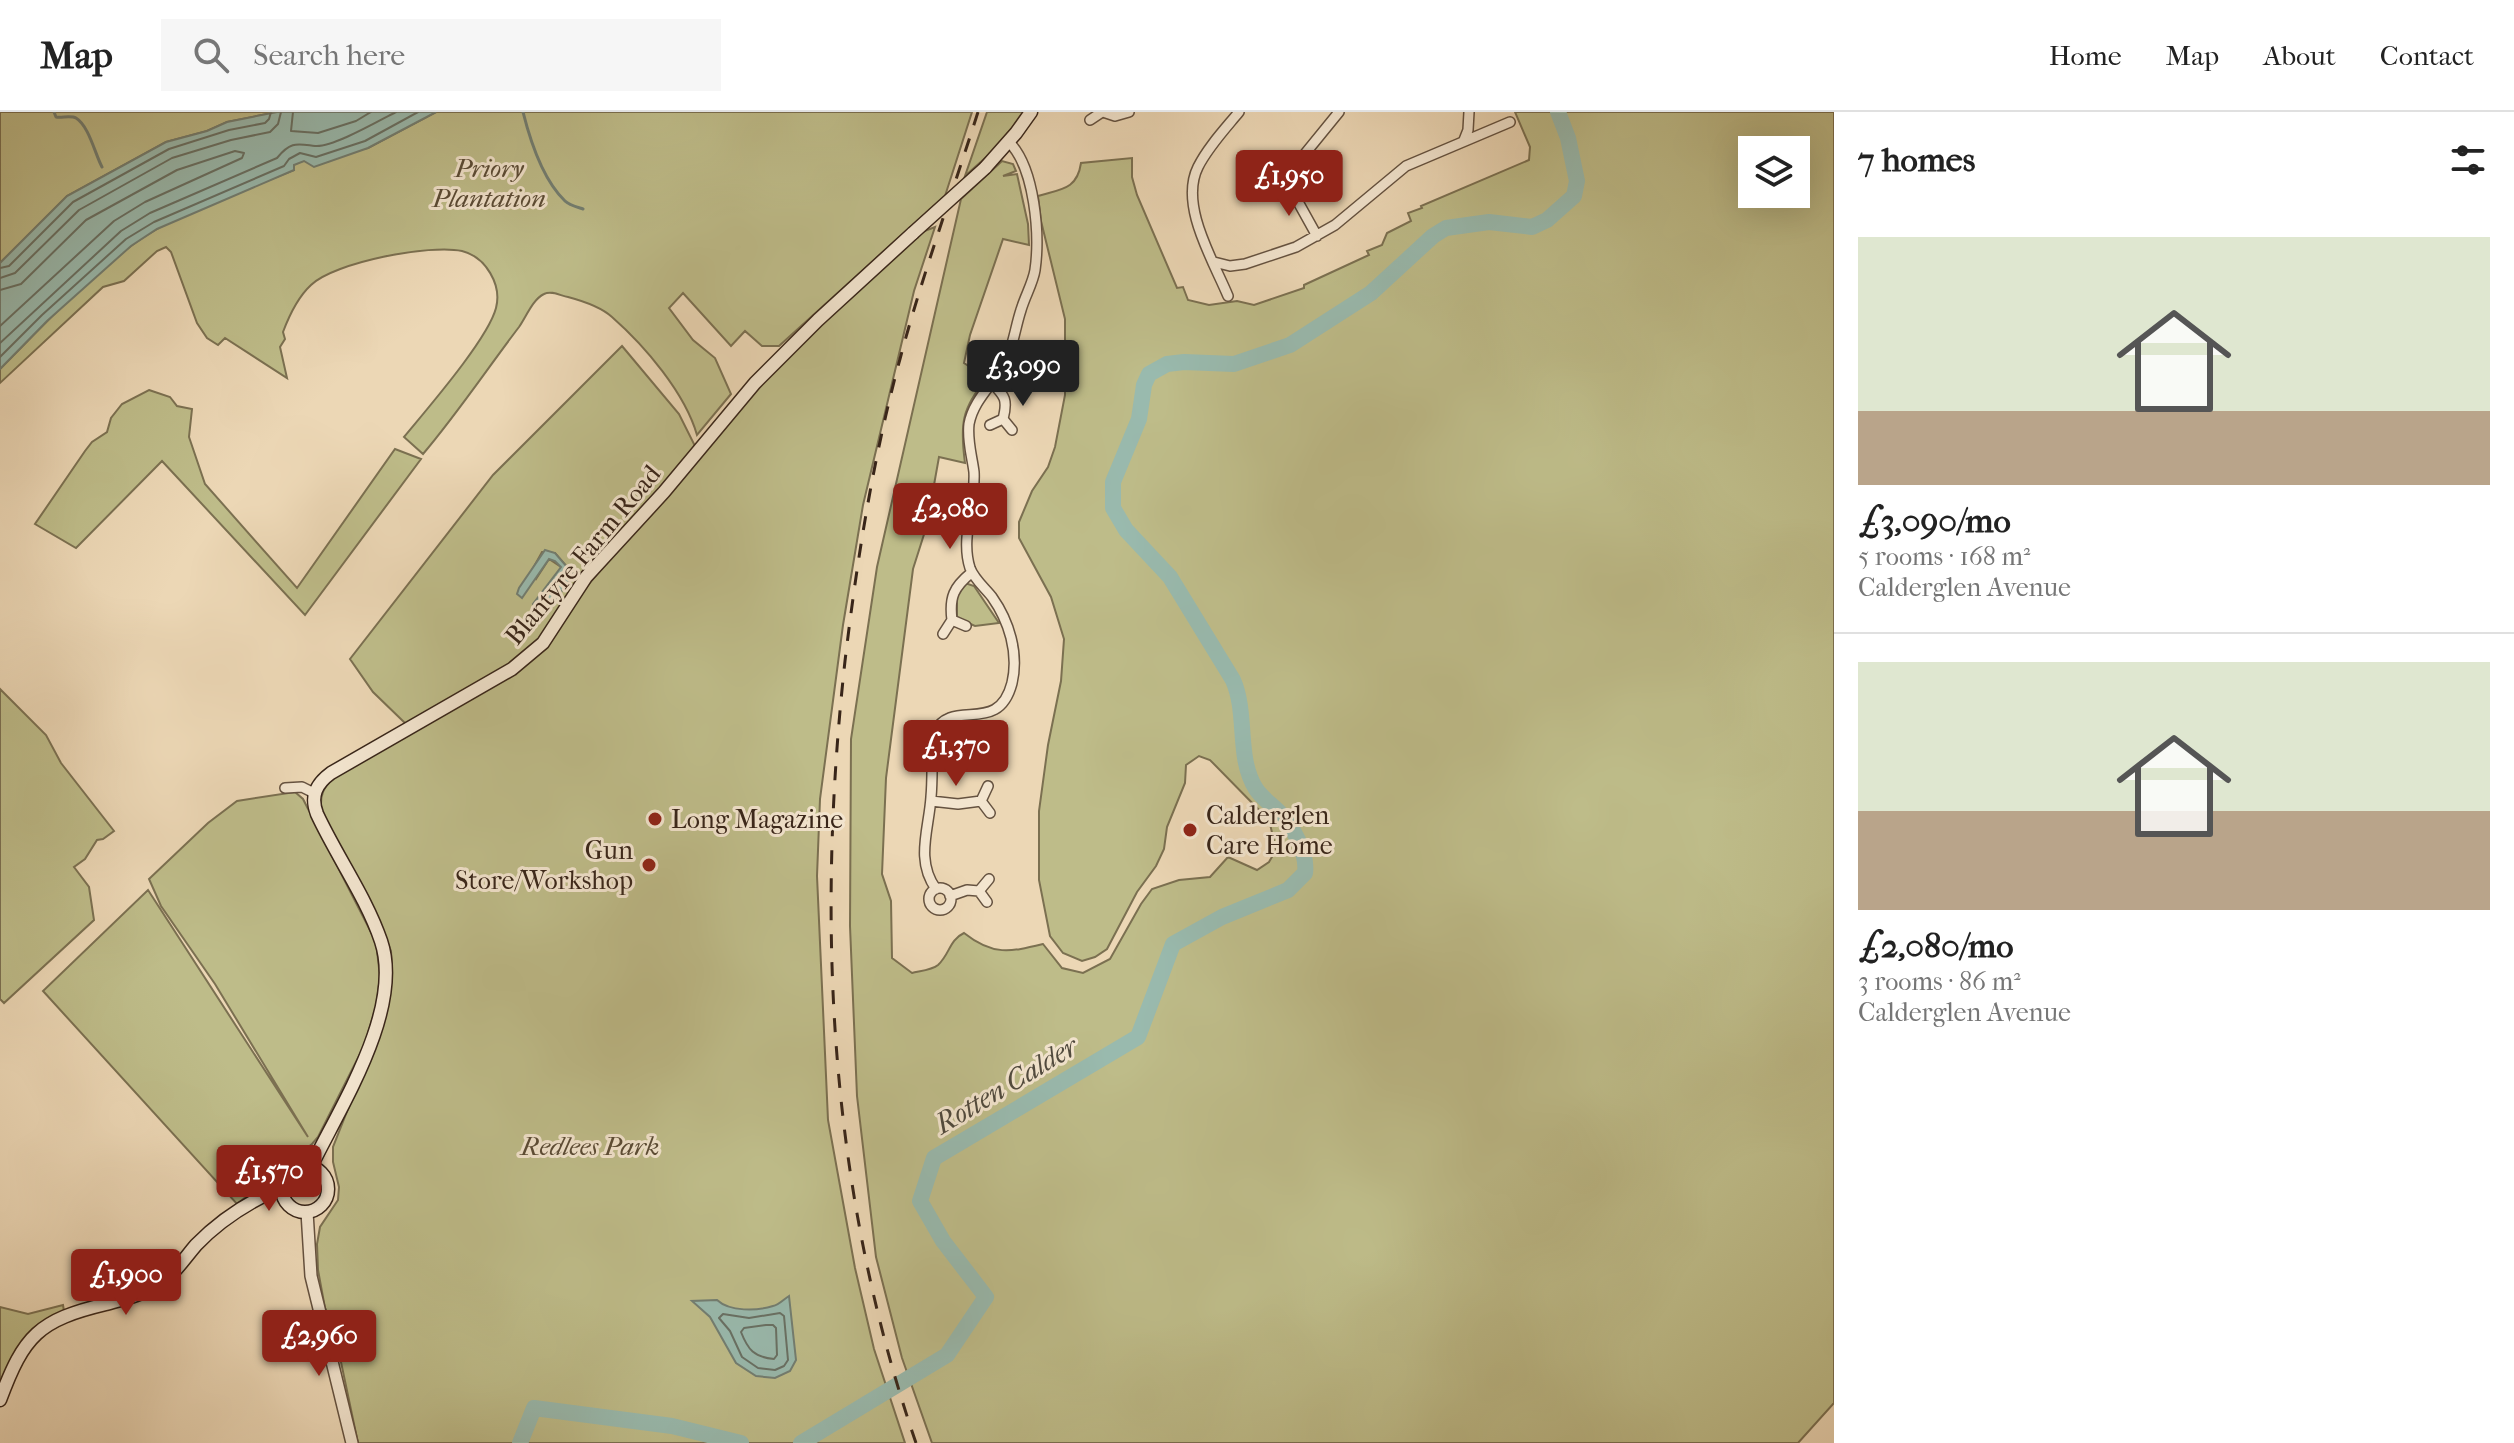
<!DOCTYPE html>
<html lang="en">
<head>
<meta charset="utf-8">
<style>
	:root { --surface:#fff; --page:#f6f6f6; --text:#222; --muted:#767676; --line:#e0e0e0; --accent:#8f2418 }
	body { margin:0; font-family:"IM FELL French Canon",serif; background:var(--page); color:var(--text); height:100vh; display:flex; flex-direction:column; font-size:30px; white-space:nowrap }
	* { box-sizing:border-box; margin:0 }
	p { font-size:26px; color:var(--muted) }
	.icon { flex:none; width:44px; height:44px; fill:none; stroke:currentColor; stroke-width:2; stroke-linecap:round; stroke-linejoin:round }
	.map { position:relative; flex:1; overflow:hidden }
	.drawer { display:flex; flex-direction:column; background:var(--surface); width:680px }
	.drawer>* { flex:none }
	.fabs { position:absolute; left:1738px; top:24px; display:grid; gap:16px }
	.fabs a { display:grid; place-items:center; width:72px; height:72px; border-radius:0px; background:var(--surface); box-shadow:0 8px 32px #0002; font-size:40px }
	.price { position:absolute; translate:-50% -68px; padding:0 18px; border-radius:8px; background:var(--accent); color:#fff; font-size:26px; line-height:52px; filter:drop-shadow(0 2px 4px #0008) }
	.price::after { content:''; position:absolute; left:50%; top:48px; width:24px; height:18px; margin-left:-12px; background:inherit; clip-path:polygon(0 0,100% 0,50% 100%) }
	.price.selected { background:#222; color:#fff }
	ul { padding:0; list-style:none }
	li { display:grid; align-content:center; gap:16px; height:424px; padding:0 24px }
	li+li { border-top:2px solid var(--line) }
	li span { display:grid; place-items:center; height:248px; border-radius:0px; color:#555 }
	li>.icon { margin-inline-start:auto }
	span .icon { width:144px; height:144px; fill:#fffc; stroke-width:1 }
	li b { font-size:34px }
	h2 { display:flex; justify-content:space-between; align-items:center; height:96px; padding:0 24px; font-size:34px }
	header { display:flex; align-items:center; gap:48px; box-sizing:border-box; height:112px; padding:0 40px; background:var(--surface); border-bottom:2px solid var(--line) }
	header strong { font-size:38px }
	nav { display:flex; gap:44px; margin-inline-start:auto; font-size:28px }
	.search { width:560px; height:72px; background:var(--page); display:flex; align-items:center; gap:20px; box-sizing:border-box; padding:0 28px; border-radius:0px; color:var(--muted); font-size:30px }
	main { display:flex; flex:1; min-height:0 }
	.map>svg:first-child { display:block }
	.green { fill:#bebc89; stroke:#7b7051; stroke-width:2; fill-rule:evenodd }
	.water { fill:#99baae; stroke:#727e72; stroke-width:2 }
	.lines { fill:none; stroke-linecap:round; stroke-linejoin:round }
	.shore { stroke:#687064; stroke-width:2 }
	.stream { stroke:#727e72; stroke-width:3 }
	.river { stroke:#99baae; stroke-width:16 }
	.minor-casing { stroke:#655240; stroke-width:12 }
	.tertiary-casing { stroke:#655240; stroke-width:14 }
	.secondary-casing { stroke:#382519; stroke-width:15 }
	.minor { stroke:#f3e5cf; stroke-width:9 }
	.tertiary { stroke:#f3e5cf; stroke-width:11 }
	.secondary { stroke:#f3e5cf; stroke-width:12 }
	.rail { stroke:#382519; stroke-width:3; stroke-dasharray:14 14; stroke-linecap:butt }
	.secondary-bridge-casing { stroke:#382519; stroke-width:15; stroke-linecap:butt }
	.secondary-bridge { stroke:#f3e5cf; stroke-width:12 }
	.poi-dot { fill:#8f2418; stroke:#f3e5cf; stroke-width:3 }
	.labels { text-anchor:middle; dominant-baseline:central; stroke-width:6; stroke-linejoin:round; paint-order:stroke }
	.park-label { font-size:26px; font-style:italic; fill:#5a4b35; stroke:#f3e5cf }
	.street-label { font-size:26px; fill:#382519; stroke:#f3e5cf }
	.poi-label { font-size:26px; fill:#382519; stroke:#f3e5cf; text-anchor:start }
	.water-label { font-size:28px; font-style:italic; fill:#504a3e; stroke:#f3e5cf }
</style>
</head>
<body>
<header>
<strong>Map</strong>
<div class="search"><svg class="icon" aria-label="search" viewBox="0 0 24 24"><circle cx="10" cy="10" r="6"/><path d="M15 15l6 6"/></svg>Search here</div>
<nav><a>Home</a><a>Map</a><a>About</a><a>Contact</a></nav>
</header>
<main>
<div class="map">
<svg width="1834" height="1331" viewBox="0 0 1834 1331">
	<rect width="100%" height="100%" fill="#ecd7b5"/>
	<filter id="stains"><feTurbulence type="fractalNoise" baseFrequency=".0025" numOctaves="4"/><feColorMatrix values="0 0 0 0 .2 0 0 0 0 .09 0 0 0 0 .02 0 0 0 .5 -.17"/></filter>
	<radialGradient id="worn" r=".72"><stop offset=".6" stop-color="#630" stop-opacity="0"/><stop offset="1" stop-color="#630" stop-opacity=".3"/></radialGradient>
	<path class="green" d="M0 0H277L227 10 207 19 166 30 67 84 0 151Z
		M436 0H972L945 84 779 234H762L745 219 731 234 683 181 669 196 693 228 715 246 731 282 697 323C685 281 645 234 612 205 601 195 583 189 568 185 561 184 552 178 544 182 533 187 526 205 519 215 487 257 457 302 423 342L404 325C427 297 488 227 496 196 502 173 486 145 462 139 430 132 335 150 311 173 298 185 289 204 283 220L285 227 280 235 287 266 225 226 218 233 207 226 197 211 171 140 166 135 157 139 124 169 103 175 0 271V257C41 216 85 168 131 134 173 102 245 78 294 58L293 53 304 48 368 36Z
		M987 0H1025L992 40 965 64Z
		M1515 0H1834V1291L1798 1331H932L902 1246 876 1145 857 984 850 814 851 627 877 455 961 87 1002 49 1013 52 1016 59 1003 64 1017 62 1028 112 1029 133 1003 127 970 223 964 251 987 266C961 297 960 313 965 351L939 345 932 384 934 391 913 457 886 666 882 762 891 789 892 846 912 861C920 859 932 858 938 853 950 842 949 828 964 821 993 844 1010 840 1043 832L1062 856 1083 861 1110 847 1141 792 1152 777 1179 768 1210 765 1228 745 1257 758 1269 750 1276 738 1270 712 1262 701 1210 648 1199 644 1186 653 1185 671 1167 715 1164 737 1156 754 1137 780 1107 837 1095 845 1082 849 1063 841 1050 824 1039 768V699L1048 633 1061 569 1064 527 1051 485 1019 426V410L1032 379 1048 355 1055 335 1065 283V207L1041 109 1038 84C1061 77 1077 78 1081 51L1132 46V65L1137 83 1177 176 1183 175 1188 188 1209 193 1237 189 1254 193 1304 176V173L1369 143 1367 139 1382 133 1387 121 1411 109 1408 101 1422 96 1421 94 1529 48 1530 35ZM1752 38H1796V82H1752Z
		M935 115 914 179 863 393 843 513 820 687 817 764 828 1008 855 1156 874 1237 905 1331H358L333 1212 325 1196 318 1158 317 1132 320 1115 338 1088 339 1075 333 1050V1035L365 954 391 873 392 857 391 839 377 805 321 698C320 683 323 676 334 665L513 561 732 304 795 236 922 120Z
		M622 234 679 302 696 336 545 520 516 550 406 612 373 580 350 547 493 363ZM542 440 555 441 568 456 544 502 561 455 549 447 536 467 531 460Z
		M149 278 170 285 177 294 192 297 189 325 205 372 297 476 395 337 421 347 305 503 162 349 76 436 35 412 85 339 92 330 107 320 111 306 122 292Z
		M965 471 974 474 999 511 975 514 957 506V480Z
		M0 577 46 623 61 651 114 719 103 727 97 728 85 747 74 755 89 775 94 808 4 891 0 887Z
		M295 680 303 687 376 830 380 865 376 895 364 934 318 1025 312 1032 237 1092 43 879 148 778 308 1025 215 872 161 794 149 767 208 711 237 689Z
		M63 1193 64 1199C27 1213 18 1244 0 1276V1195L28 1202Z"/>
	<path class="water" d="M277 0H436L368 36 314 55 304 49 294 53V58L157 117 131 134 47 209 0 257V151L67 84 166 30 207 19 227 10Z
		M545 438 555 441 574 463 544 503 533 492 561 455 555 449 549 447 522 486 517 482 519 476Z
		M789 1184 796 1248 790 1259 775 1266 756 1264 736 1251 710 1205 692 1189 717 1188C730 1200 757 1199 773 1194 779 1193 784 1187 789 1184Z"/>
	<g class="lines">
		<path class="shore" d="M293 0 291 19 318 21 356 9 371 0
			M0 156 9 154 73 90 169 37 229 18 265 11 269 7 271 0
			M0 166 15 161 79 98 172 46 231 28 270 20 278 12 281 0
			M0 178 21 172 86 108 177 58 235 39 244 41 242 46 145 90 114 109 0 214
			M0 231 121 119 150 101 277 46C291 29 297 32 315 34 332 36 380 8 396 0
			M0 245 42 203 126 127 154 110 284 54 289 47 300 41 316 45 365 29 418 0
			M780 1201 784 1204 788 1248 784 1254 775 1258 758 1256 742 1245 730 1219 719 1206 723 1202 749 1206Z
			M766 1213H773L776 1216 777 1243 774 1247C754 1245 748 1238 741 1220L744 1216Z"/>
		<path class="stream" d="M54 0 56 5C62 6 71 3 76 6 89 14 95 42 102 55
			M523 0C530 28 543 68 565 89 569 93 577 95 583 97"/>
		<path class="river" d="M520 1331 534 1296 672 1314 741 1331
			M801 1331 947 1243 986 1185 943 1129 920 1089 934 1046 1138 925 1173 832 1222 805 1288 778 1305 761C1308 741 1292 713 1278 699 1271 692 1262 686 1256 677 1236 646 1248 602 1233 568L1170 465 1126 418 1113 396V370L1139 307 1144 273 1149 262 1167 252 1184 250 1234 252 1290 233 1371 181 1433 124 1446 116 1489 110 1532 115 1547 108 1574 84 1577 69 1568 26 1558 0"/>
		<defs>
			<path id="minor" d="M1103 0 1115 4 1129 0
				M1090 8 1102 0
				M1464 28 1468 18 1469 0
				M1281 71 1297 88 1317 124
				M1273 81 1339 0
				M1214 150 1230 154 1245 152 1296 135 1335 113 1406 54 1510 10
				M1228 184C1213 148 1179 93 1198 55 1208 35 1225 17 1239 0
				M1003 307 1012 318
				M990 313 1003 307C1008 288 1005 284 992 271
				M952 508C949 485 954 475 971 461
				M943 522 952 508 966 514
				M988 674 981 689 990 701
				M285 676 302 675 314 681
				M931 689 958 692 981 689
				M929 787a11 11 0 1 1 22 0a11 11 0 1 1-22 0Z
				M936 777C915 748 929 717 931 685 933 663 931 642 934 621 952 584 998 625 1012 571 1019 541 1009 509 992 485 985 476 974 467 970 456 960 425 976 392 974 360 972 344 967 329 969 312 974 285 998 269 1008 244 1014 229 1016 213 1021 198 1025 184 1033 171 1035 158 1040 123 1035 56 1009 30
				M979 779 989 767
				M950 784 967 778 979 779 987 790"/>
			<path id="tertiary" d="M307 1100 311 1164 352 1331"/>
			<path id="secondary" d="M985 56 1016 21 1031 0
				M282 1077a23 23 0 1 1 46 0a23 23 0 1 1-46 0Z
				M311 1055C340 995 404 897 381 829 366 785 337 745 317 702 310 684 316 672 331 661L512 557 543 531 586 465 664 380 755 271 818 208 913 121
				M0 1288C24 1223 39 1208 106 1192 124 1187 142 1183 158 1173 174 1163 184 1147 196 1133 220 1108 250 1089 282 1075"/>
		</defs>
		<use href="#minor" class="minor-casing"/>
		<use href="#tertiary" class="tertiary-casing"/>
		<use href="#secondary" class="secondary-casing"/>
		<use href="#minor" class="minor"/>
		<use href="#tertiary" class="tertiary"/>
		<use href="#secondary" class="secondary"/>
		<path class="rail" d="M916 1331C829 1078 816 813 845 549 857 448 873 346 900 247 922 164 952 82 978 0"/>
		<defs>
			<path id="secondary-bridge" d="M913 121 985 56"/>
		</defs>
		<use href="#secondary-bridge" class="secondary-bridge-casing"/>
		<use href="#secondary-bridge" class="secondary-bridge"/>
	</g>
	<g class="poi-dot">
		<circle cx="655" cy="707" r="8"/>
		<circle cx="1190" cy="718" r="8"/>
		<circle cx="649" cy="753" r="8"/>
	</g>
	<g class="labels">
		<g class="park-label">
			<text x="489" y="56">Priory<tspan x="489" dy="30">Plantation</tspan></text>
			<text x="590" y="1034">Redlees Park</text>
		</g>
		<g class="street-label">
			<text transform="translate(583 443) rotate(-50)">Blantyre Farm Road</text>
		</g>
		<g class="poi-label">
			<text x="1206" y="703">Calderglen<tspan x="1206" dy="30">Care Home</tspan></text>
			<text x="671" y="707">Long Magazine</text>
			<text x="633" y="738" text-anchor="end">Gun<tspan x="633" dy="30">Store/Workshop</tspan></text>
		</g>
		<g class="water-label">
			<text transform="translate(1006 973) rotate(-31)">Rotten Calder</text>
		</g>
	</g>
	<rect width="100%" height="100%" filter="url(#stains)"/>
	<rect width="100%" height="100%" fill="url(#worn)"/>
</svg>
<div class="fabs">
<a><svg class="icon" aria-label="layers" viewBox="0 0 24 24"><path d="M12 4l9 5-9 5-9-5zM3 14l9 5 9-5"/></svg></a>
</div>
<b class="price" style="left:1289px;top:106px">£1,950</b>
<b class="price selected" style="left:1023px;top:296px">£3,090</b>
<b class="price" style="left:950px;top:439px">£2,080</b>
<b class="price" style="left:956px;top:676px">£1,370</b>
<b class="price" style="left:269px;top:1101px">£1,570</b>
<b class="price" style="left:126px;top:1205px">£1,900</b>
<b class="price" style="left:319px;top:1266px">£2,960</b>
</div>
<section class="drawer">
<h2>7 homes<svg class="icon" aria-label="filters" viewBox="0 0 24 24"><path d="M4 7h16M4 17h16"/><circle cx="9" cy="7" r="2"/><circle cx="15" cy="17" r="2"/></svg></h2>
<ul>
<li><span style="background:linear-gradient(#dfe7d0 70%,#b9a48a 0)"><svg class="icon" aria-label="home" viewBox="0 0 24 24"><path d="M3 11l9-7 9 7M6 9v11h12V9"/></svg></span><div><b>£3,090/mo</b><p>5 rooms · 168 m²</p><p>Calderglen Avenue</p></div></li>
<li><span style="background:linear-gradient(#dfe7d0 60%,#b9a48a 0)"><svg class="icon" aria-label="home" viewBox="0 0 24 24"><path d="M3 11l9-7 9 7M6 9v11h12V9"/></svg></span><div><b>£2,080/mo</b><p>3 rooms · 86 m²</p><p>Calderglen Avenue</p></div></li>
</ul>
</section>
</main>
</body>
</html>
